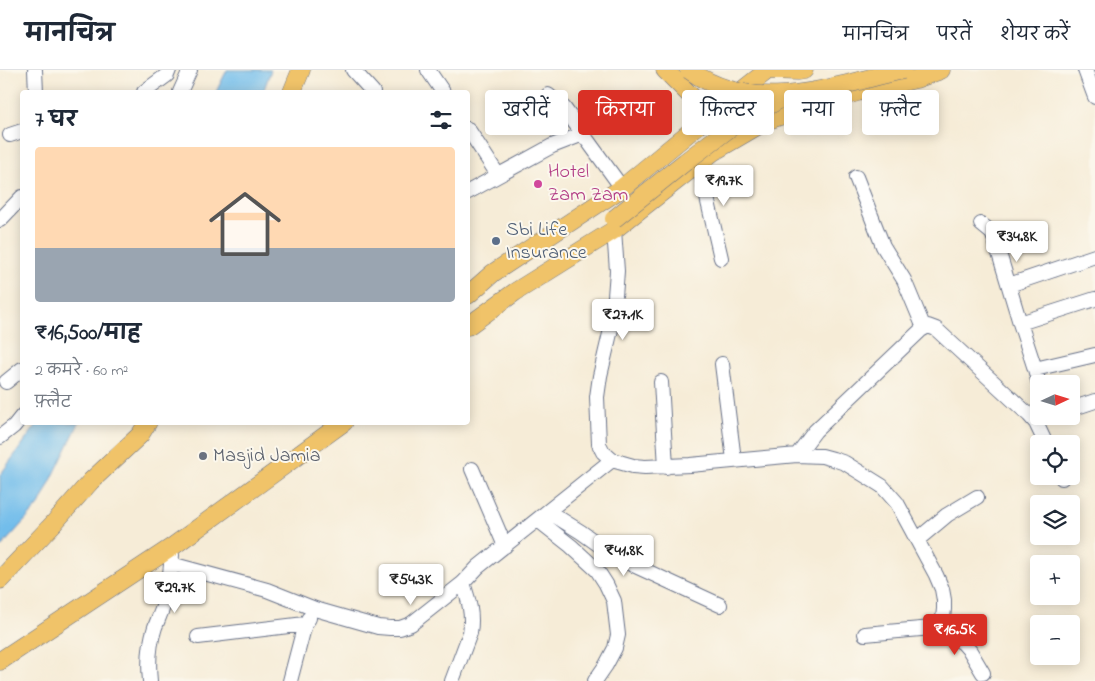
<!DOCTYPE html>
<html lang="hi">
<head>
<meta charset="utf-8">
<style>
	:root { --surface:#fff; --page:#f6f6f7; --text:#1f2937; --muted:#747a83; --line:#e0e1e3; --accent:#d93025 }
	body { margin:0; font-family:"Indie Flower","Playpen Sans Deva",sans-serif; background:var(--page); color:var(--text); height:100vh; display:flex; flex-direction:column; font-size:19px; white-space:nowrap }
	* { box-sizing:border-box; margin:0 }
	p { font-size:16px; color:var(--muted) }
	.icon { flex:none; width:28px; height:28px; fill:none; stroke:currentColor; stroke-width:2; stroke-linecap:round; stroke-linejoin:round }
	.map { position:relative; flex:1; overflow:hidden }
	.sheet { position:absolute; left:20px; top:20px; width:450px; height:335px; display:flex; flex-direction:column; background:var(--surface); border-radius:5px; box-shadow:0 2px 12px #0003 }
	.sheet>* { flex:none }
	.top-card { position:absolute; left:485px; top:20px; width:475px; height:45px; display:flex; gap:10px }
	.needle { width:32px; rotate:86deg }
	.tools { position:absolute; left:1030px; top:305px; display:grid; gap:10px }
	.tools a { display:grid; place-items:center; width:50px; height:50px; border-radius:5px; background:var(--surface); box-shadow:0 2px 12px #0003; font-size:25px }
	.price { position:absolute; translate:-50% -42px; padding:0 11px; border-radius:5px; background:#fff; color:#222; font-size:16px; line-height:32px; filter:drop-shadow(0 1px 2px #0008) }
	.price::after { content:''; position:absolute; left:50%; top:30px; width:15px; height:11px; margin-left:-8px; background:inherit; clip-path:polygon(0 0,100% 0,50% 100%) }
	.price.current { background:var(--accent); color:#fff }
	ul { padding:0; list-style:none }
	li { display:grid; align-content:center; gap:10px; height:265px; padding:0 15px }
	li+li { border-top:1px solid var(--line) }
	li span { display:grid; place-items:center; height:155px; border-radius:5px; color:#555 }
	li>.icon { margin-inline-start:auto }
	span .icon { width:90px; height:90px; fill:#fffc; stroke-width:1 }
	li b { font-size:21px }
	h2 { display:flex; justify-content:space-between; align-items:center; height:60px; padding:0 15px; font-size:21px }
	.tag { padding:0 18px; border-radius:5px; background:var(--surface); box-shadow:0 2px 12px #0003; font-size:18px; line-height:45px }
	.tag.current { background:var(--accent); color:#fff }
	header { display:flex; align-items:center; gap:30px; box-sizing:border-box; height:70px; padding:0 25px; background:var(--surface); border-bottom:1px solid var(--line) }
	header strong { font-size:24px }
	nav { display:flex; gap:28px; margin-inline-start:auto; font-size:18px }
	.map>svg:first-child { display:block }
	.water { fill:#72bdeb; stroke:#4676a4 }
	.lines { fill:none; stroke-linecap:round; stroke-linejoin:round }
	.minor-casing { stroke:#687188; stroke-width:16 }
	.major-casing { stroke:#687188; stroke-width:19 }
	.minor { stroke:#fff; stroke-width:14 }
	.major { stroke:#f0c369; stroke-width:18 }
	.major-bridge-casing { stroke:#687188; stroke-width:19; stroke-linecap:butt }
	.major-bridge { stroke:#f0c369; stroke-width:18 }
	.hotel-dot { fill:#d1479c; stroke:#fbf7ec; stroke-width:2 }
	.service-dot { fill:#5c6f8a; stroke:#fbf7ec; stroke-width:2 }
	.worship-dot { fill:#6b7280; stroke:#fbf7ec; stroke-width:2 }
	.labels { text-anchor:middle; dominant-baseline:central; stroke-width:4; stroke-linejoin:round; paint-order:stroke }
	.hotel-label { font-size:20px; fill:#b23c85; stroke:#fbf7ec; text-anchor:start }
	.service-label { font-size:20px; fill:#4e5e75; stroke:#fbf7ec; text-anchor:start }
	.worship-label { font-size:20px; fill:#5b616d; stroke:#fbf7ec; text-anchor:start }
</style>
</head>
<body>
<header>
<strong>मानचित्र</strong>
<nav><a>मानचित्र</a><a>परतें</a><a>शेयर करें</a></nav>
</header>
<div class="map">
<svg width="1095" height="611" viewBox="0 0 1095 611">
	<rect width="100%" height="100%" fill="#fbf7ec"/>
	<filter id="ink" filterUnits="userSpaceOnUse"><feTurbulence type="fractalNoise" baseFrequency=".02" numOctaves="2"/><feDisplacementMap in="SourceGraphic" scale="10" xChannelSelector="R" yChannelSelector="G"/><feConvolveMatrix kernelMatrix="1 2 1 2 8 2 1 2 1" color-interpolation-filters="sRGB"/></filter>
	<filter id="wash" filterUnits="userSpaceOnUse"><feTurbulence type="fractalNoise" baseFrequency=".0096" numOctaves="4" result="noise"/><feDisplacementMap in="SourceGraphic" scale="20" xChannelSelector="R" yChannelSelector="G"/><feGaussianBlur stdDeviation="1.12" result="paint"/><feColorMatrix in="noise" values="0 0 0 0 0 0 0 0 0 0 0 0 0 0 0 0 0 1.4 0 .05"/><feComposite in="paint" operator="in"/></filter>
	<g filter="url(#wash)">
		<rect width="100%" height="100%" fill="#f6ecd7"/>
		<path class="water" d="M227 0H271L263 22H216Z
			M38 353H79L39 435 0 478V405Z"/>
	</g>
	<g filter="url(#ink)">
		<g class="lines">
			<defs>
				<path id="minor" d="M35 0 36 22
					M353 0 373 22
					M428 0 443 22
					M1085 0 1095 27
					M144 22 167 5 169 0
					M180 22 190 0
					M548 25 564 38 622 118
					M468 59 498 105
					M10 65 22 61
					M699 93 721 188
					M856 107 883 176 904 210 924 258
					M468 122 552 76 583 64
					M0 150 22 127
					M981 154 992 163 995 170 1020 253
					M614 160 617 201 614 239 612 255 600 306 597 327 599 374 603 382 612 390 633 396 645 397 690 395 797 385 822 386 833 389 845 393 866 406 882 416 897 433 936 505 942 519 944 530V539L943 548 939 556 932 558 865 564
					M1009 215 1095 186
					M722 294 734 390
					M1035 299 1095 285
					M6 312 22 299
					M661 312 666 397
					M1039 314 1035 299 1020 253 1095 229
					M1071 339 1095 331
					M0 367 14 356 22 346
					M797 385 815 361 921 260 928 256 936 259 1029 345 1036 353 1046 374
					M472 399 505 476
					M1062 406V408
					M549 442 581 462 616 487 720 535
					M538 450 571 476 597 500 606 514 614 531 618 565 615 578 606 595 595 611
					M917 470 947 445 977 427
					M171 494 267 520 315 539 378 557 390 558H400L411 554 463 513 478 497 612 390
					M939 556 963 573 970 581 983 603
					M198 567 305 554
					M150 611C148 592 149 575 155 557 159 547 163 538 166 528 169 514 171 499 172 485
					M290 611 305 554 309 548
					M452 611 470 563C473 544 469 531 463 513"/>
				<path id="major" d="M665 0 710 45
					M766 0 798 1 804 0
					M292 22 301 0
					M468 225 493 203 622 118 697 56 768 0
					M468 256 515 222 614 160 713 82 766 51 803 38 858 22 916 9 941 0
					M0 510 53 454 91 411 140 365 148 352
					M0 591 172 477 344 352"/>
			</defs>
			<use href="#minor" class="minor-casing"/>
			<use href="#major" class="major-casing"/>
			<use href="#minor" class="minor"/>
			<use href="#major" class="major"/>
			<defs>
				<path id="major-bridge" d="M689 0C756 48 831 16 903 0
					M614 149 685 92 735 54 786 26"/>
			</defs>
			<use href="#major-bridge" class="major-bridge-casing"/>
			<use href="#major-bridge" class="major-bridge"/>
		</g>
	</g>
	<circle class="hotel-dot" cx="538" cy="114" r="5"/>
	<circle class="service-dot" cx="496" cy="171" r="5"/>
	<circle class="worship-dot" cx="203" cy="386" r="5"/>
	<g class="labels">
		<g class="hotel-label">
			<text x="548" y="102">Hotel<tspan x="548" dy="23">Zam Zam</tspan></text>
		</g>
		<g class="service-label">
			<text x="506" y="160">Sbi Life<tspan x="506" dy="23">Insurance</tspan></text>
		</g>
		<g class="worship-label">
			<text x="213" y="386">Masjid Jamia</text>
		</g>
	</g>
</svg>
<div class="tools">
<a><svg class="needle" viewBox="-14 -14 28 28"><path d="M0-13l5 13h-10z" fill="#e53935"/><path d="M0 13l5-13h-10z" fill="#747a83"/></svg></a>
<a><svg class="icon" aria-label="locate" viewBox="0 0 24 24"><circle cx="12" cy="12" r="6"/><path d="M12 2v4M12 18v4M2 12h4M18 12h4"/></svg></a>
<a><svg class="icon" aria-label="layers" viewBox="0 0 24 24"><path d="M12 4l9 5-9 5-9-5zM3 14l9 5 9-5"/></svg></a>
<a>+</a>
<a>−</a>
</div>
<b class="price" style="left:724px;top:137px">₹19.7K</b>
<b class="price" style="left:1017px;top:193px">₹34.8K</b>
<b class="price" style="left:623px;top:271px">₹27.1K</b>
<b class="price" style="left:624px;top:507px">₹41.8K</b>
<b class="price" style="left:411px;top:536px">₹54.3K</b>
<b class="price" style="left:175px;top:544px">₹29.7K</b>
<b class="price current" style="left:955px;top:586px">₹16.5K</b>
<div class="top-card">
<a class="tag">खरीदें</a>
<a class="tag current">किराया</a>
<a class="tag">फ़िल्टर</a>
<a class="tag">नया</a>
<a class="tag">फ़्लैट</a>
</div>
<section class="sheet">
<h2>7 घर<svg class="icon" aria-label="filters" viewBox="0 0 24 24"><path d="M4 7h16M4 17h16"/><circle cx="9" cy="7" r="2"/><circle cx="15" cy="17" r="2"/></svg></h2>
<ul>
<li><span style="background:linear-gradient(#ffd9b3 65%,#9aa5b1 0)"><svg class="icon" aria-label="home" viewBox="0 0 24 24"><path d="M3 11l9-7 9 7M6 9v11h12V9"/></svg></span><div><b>₹16,500/माह</b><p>2 कमरे · 60 m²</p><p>फ़्लैट</p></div></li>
</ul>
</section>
</div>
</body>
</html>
